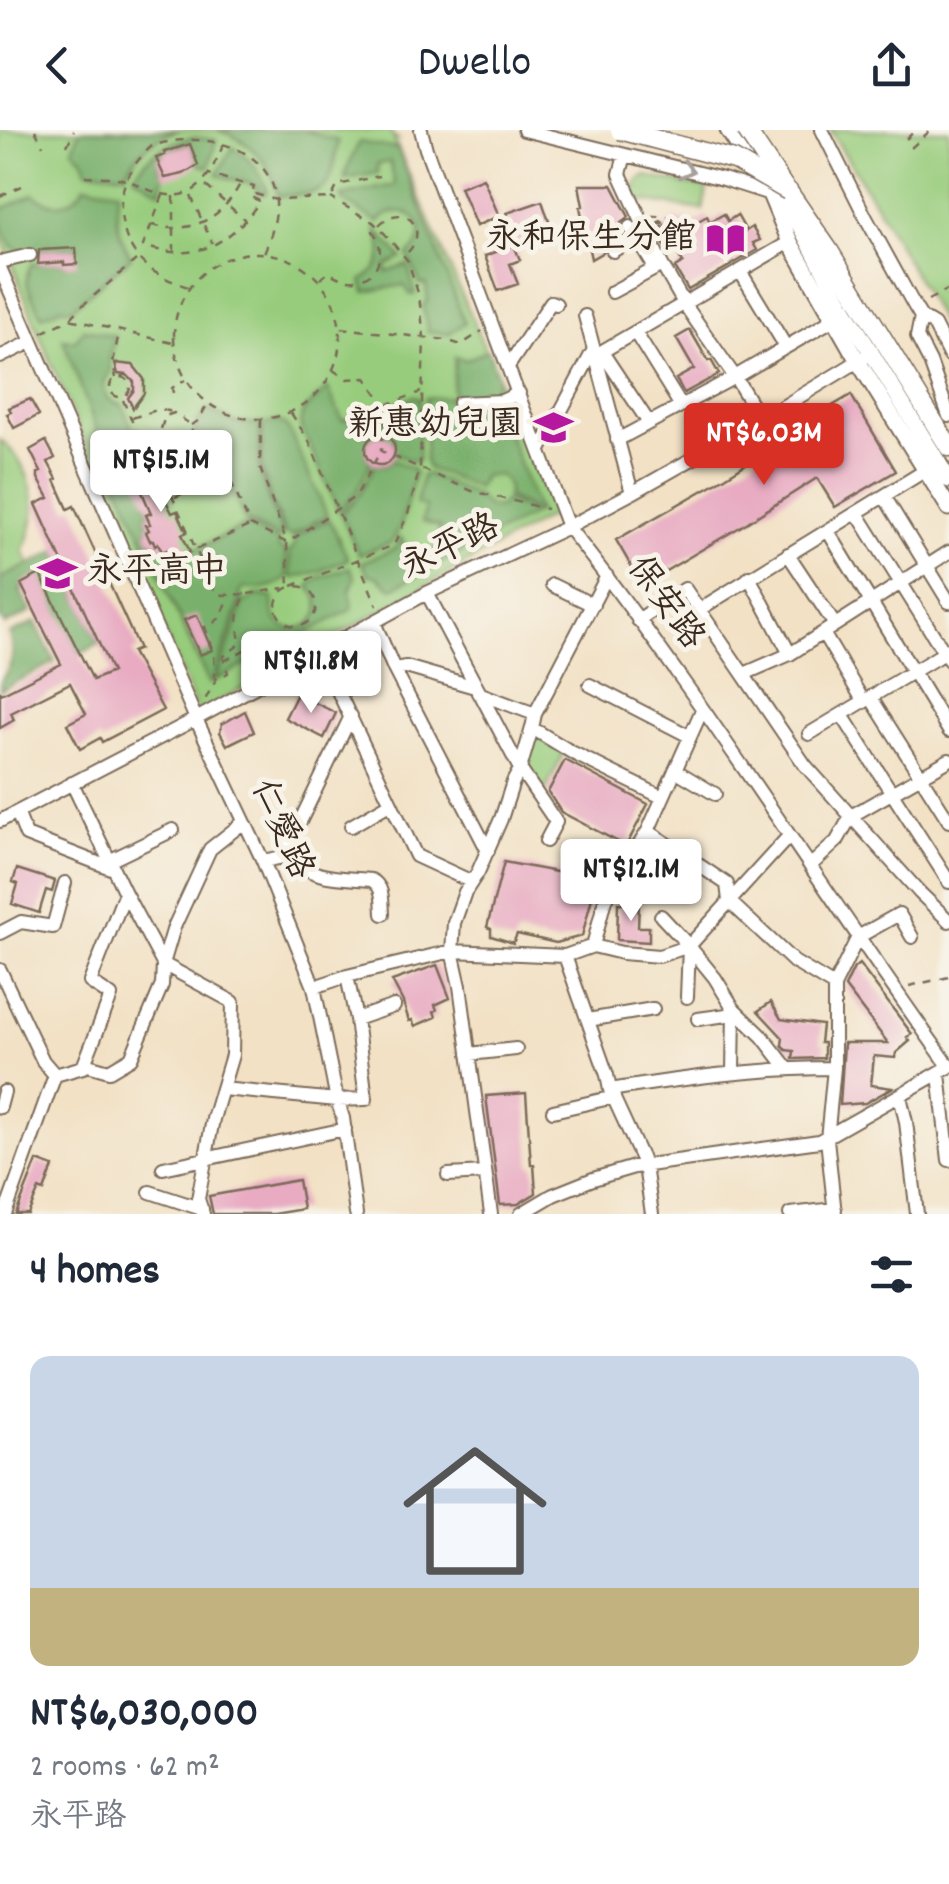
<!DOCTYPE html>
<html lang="en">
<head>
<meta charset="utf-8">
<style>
	:root { --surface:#fff; --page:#f2f2f3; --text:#1f2937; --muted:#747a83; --line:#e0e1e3; --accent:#d93025 }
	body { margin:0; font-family:Dekko,"LXGW WenKai TC",sans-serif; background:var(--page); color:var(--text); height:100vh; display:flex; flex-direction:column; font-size:38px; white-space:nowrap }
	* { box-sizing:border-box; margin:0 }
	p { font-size:32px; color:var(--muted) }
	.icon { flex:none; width:55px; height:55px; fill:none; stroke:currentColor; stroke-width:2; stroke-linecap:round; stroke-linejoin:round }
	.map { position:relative; height:1084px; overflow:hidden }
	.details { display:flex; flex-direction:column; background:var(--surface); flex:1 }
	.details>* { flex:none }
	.price { position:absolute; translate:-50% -85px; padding:0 22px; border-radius:10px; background:#fff; color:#222; font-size:32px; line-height:65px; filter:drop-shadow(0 2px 5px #0008) }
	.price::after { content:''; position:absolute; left:50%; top:60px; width:30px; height:22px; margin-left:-15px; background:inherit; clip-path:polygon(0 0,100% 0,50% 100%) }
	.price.current { background:var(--accent); color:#fff }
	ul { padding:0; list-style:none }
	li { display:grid; align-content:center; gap:20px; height:530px; padding:0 30px }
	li+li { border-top:2px solid var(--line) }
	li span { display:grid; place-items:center; height:310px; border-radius:20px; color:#555 }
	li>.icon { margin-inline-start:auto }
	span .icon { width:180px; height:180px; fill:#fffc; stroke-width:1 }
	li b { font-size:42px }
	h2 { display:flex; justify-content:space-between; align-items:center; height:120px; padding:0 30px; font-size:42px }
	header { display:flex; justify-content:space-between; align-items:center; height:130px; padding:0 30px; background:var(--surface); font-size:45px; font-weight:600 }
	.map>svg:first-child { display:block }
	.green { fill:#97cc7c; stroke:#697b4d; stroke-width:2.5 }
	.forest { fill:#79b06c; stroke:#5a6d45; stroke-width:2.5 }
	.building { fill:#e8abc2 }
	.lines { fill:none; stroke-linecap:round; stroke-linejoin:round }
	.minor-casing { stroke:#7b6a58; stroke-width:16 }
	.major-casing { stroke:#7b6a58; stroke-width:19 }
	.highway-casing { stroke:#7b6a58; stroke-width:21 }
	.path { stroke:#7b6a58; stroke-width:2.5; stroke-dasharray:8 8; stroke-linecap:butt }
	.minor { stroke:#fff; stroke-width:12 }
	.major { stroke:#fff; stroke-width:15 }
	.highway { stroke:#fff; stroke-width:18 }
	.highway-bridge-casing { stroke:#7b6a58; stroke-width:21; stroke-linecap:butt }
	.highway-bridge { stroke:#fff; stroke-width:18 }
	.oneway { stroke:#a79f9a }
	.labels { text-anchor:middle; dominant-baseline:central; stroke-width:10; stroke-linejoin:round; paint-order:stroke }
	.poi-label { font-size:35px; fill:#3b2a1e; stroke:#f7f3e8; text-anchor:end }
	.street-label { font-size:35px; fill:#3b2a1e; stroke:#f7f3e8 }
</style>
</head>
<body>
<header><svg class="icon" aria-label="back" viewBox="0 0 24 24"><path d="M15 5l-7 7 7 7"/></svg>Dwello<svg class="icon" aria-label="share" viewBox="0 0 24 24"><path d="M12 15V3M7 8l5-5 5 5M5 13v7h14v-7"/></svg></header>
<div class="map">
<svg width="949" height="1084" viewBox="0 0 949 1084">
	<rect width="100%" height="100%" fill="#f7f3e8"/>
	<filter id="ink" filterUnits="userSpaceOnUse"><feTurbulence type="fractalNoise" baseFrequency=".01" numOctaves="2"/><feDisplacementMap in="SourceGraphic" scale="20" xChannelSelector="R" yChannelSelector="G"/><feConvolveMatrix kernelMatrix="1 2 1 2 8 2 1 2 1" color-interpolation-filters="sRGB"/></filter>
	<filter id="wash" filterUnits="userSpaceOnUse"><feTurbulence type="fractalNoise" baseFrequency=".0048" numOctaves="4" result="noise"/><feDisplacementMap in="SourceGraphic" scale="40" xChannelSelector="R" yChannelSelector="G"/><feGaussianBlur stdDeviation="2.25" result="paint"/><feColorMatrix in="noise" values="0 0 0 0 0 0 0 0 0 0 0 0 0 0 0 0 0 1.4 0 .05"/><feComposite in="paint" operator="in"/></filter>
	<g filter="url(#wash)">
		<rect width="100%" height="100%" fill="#f2e1c5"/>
		<path class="green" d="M0 0H390L392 5 398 9H394L486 221 488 220 498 249 556 383 198 583 39 204 0 103Z
			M830 0H949V207L879 80Z
			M646 46 707 58 703 80 636 70C633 57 635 52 646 46Z
			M0 310C34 337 43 382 23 421L30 435 0 449Z
			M534 603 564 623 543 665 521 629Z"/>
		<path class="forest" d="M80 0H179C154 7 137 22 125 44L87 40 83 29 73 19Z
			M217 0H304L338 11C330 62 331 63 278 66 271 32 250 10 217 0Z
			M195 7 216 10 209 37 198 34 190 28 195 26 189 14 181 17 180 15 157 28 161 40 166 38 160 61 134 46C149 23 168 11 195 7Z
			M359 12 398 19 465 193 448 204 428 201 423 176 428 170 426 154H420L408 125C439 101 405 63 378 92L343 71 342 66 395 55 390 32 377 34 378 43 345 49 346 41Z
			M233 17C250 28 261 41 267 60L265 64 257 61 258 56 217 45Z
			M85 55 119 60C114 85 118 105 131 127L71 179 61 177 42 186C34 169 19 151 32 134L64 132 65 135 76 118 19 121C6 113 0 94 0 80L34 64C52 80 73 76 85 55Z
			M375 98 402 128 386 136 387 142 408 135 415 164 411 165 404 155 365 162 362 150C384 138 386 119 375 98Z
			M84 199 115 206 109 234 111 241C98 255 104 272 122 275L142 319 109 333 63 209 75 211Z
			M488 220 498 247 492 267H453V282L499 280 538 382 507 367C509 356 507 352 499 345L483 346 477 358 428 338 425 331 426 268 452 267 455 227 466 230Z
			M328 258 342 290 371 285 382 276 380 305 370 309C364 318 364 325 371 333L355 363 339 381 300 294 303 281Z
			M415 266 420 269 418 330 415 332 395 324 393 312 384 306 386 277Z
			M207 279 234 292 260 294 259 338 269 372 283 405 279 407 245 390 223 341 187 357 197 326 195 297Z
			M279 291 288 298 328 387 312 393 292 406 286 404 271 371 262 337 263 294Z
			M392 330 413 339 415 344 401 395 392 412 359 425 341 384 358 366 375 335H387Z
			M147 331 163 365 146 373 151 383 146 385 150 394 147 395 149 400 146 402 150 411 153 410 155 414 158 413 167 420 172 430 247 395 278 411 279 418 286 422 287 447C278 458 256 460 244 458L240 462 241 469 212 552 209 554 114 344Z
			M427 344 477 366 488 378 500 377 506 370 534 384 393 458C382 455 381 444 368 445L362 432 396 418 401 408 413 431 437 419 440 397 422 392 426 377 416 374 422 346Z
			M330 390 348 429 320 441 294 448 291 447 290 421 295 415 294 409 312 397Z
			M57 421 99 514 80 524 21 454 23 459 20 461 31 482 5 495 0 488V449Z
			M350 437 355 448 350 461 352 479 216 550 244 471H249L253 466 263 465 273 468C266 522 345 496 309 457L316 449Z
			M35 492 55 532 0 560C0 548 5 547 9 537 14 526 13 515 10 504Z"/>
		<g id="blocks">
			<path class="building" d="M190 14 198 35 183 44 165 48 156 28 165 25 164 22Z
				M483 48 499 86 476 96 460 57Z
				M579 55H612L629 87 621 93 622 103 607 113 603 122 591 129 580 77 583 76Z
				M542 71 554 106 518 118 507 83Z
				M724 84 728 91 737 85 746 101 752 97 760 110 753 113 757 120 688 160 675 138 683 133 672 114 665 117 659 104 664 101 662 97 676 89 695 93 707 86 710 92Z
				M514 115 520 130 510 134 518 154 498 161 485 126Z
				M76 118 77 134 64 135V132L38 134 39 120Z
				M690 200 708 231 711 230 719 244 684 263 676 249 694 239 676 208Z
				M115 233 133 235 144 249V263L133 278 128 268 134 260V252L127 245 118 244Z
				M851 265 896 341 835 377 817 348 740 397 642 455 616 410 714 354 792 305 790 301Z
				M30 269 39 285 14 298 7 284 11 282 9 278Z
				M365 320a15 15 0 1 1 30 0a15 15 0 1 1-30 0Z
				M46 311 55 328 48 332 57 349 55 350 68 379 74 376 139 519 132 522 163 580 102 612 100 608 80 619 67 594 86 584 70 553 11 583 14 590 0 598V561L1 564 61 534 21 454 40 444 93 550 112 542 36 374 49 368 38 348V343L41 342 30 320Z
				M150 332 163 365 172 383 177 381 187 402 182 404 190 422 172 430 167 420 162 422 158 413 155 415 153 410 150 411 146 402 149 400 146 395 150 394 146 385 151 383 132 339Z
				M197 485 212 520 200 525 184 490Z
				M297 564 336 583 324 608 285 588Z
				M245 581 254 602 227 615 220 602 222 594Z
				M565 630 648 674 626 716 561 682 548 662Z
				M504 732 588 748 587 754 595 756 582 806 556 813 517 804 513 813 491 806V799L487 797Z
				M17 739 55 751 52 762 46 760 39 783 12 774 18 754 13 752Z
				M618 773 639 774 638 797H649V812L617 810Z
				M859 834 912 904 907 907 910 911 896 923 895 928 874 926 871 955 892 958 865 973 840 975 844 913H888L845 857 854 838Z
				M437 835 450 868 435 875 437 880 434 881 436 887 415 896 412 890 409 891 403 872 392 851Z
				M771 872 781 889 822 895 820 913H824V928L793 929 794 921 786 920 782 915 783 908 758 881Z
				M526 963 531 1035H534L536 1063 518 1074 500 1075 486 966Z
				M37 1031 53 1037 44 1061 39 1059 28 1084H16Z
				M298 1050 303 1079 273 1084H213L209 1066Z"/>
		</g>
	</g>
	<g filter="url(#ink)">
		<use href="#blocks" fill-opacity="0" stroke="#7b6a58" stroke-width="2.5"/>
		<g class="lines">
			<defs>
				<path id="minor" d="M421 0 426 19 568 397C705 569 820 758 949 936
					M524 0 723 49 770 64 773 62
					M822 0 865 86 915 177 921 187 934 195 949 225
					M625 25 620 44 662 135 685 175 735 247 761 290
					M630 97 655 138
					M613 121 636 106
					M0 132 30 125
					M0 138 196 589 263 731 314 857 337 970 343 988 356 1084
					M740 141 786 217
					M612 162 662 135
					M585 186 632 363
					M921 187 917 207 930 232 949 286
					M635 202 681 276
					M602 222 649 293
					M594 226 790 112
					M0 227 31 212
					M509 235 551 172 556 174
					M459 273 502 271 519 263
					M617 310 735 247 834 189
					M540 320 593 221
					M884 366 949 472
					M857 383 949 530
					M828 401 949 601
					M788 424 835 495
					M749 447 790 524
					M552 455 593 475
					M427 463 520 639 513 652 501 689 478 742 465 762 454 793 452 821 460 856 491 1084
					M700 479 926 340
					M638 490 685 459 805 635 920 763 949 791
					M374 492 394 539 488 721
					M823 503 864 572
					M319 521 416 726 470 751
					M394 539 406 537 475 557
					M744 544 790 524 949 422
					M590 555 689 606
					M478 563 535 584
					M871 568 949 691
					M842 585 949 752
					M532 598 535 584 607 446
					M809 604 949 520
					M675 640 715 664
					M72 653 125 763 163 834 233 872 232 925 213 989 198 1069 203 1084
					M17 682 26 705 113 739
					M851 686 949 630
					M0 691 196 589 427 463 568 397 632 363 761 290 865 227
					M351 696 391 673
					M648 701 727 754 729 771 794 832 834 856
					M546 711 556 692 520 639 532 598 573 623 662 667
					M283 727C319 749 330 747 371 750 384 756 382 771 383 784
					M109 731 173 700
					M263 731 283 727 351 586
					M810 736 837 711 851 686
					M661 786 689 816
					M0 803 21 792 53 797 65 753
					M593 816 622 823 659 826 689 816
					M0 840 43 931 55 945
					M347 846 356 889 394 876
					M314 857 347 846 452 821 565 826
					M687 867 689 816
					M734 879 763 907 787 938
					M698 889 734 884
					M588 890 653 879
					M469 924 516 919
					M83 937 88 935 109 941 131 928 162 855 163 834 174 797 210 719 244 692
					M733 942 734 879 715 848 689 816 789 706
					M939 944 949 1030
					M222 959 337 970 366 969 356 889
					M610 960C685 948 758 938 834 938
					M900 966 906 992 917 1084
					M0 977 4 962
					M553 981 614 967
					M163 1038 345 999
					M448 1045 485 1043
					M150 1062 202 1079
					M5 1084 55 945 83 937 111 866 90 852 125 763
					M521 1084 553 1065 593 1049 634 1037 819 1011 949 937
					M652 1084 645 1036 610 960 607 945 565 826 593 816 604 773 619 746 648 701 702 580
					M790 1084 835 1079
					M835 1084 827 1009 834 938V856L858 807 899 784 912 807"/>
				<path id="major" d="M728 0 770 64 790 112 858 231 949 378
					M787 72 844 178 949 350"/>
				<path id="highway" d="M788 61 828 119 949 317"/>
			</defs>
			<use href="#minor" class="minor-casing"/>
			<use href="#major" class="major-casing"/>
			<use href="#highway" class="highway-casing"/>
			<path class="path" d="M35 0 43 16
				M906 9 916 0
				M67 16 74 0
				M911 18 931 0
				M85 46C98 47 113 46 125 50 135 52 145 59 155 62 200 77 211 41 227 7
				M206 56 245 90
				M255 64 276 70 331 68 338 55 379 46
				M163 65 143 116C196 133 229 115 260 71L251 67 254 57 209 44
				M0 66 29 53
				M191 66 212 113
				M655 94 663 90 654 86 670 87V89
				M152 95C190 105 222 89 240 54
				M379 95C404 69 432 100 406 124
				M657 96 670 89 674 90
				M174 122V66
				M174 206a83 83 0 1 1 166 0a83 83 0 1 1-166 0Z
				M320 149 329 142C364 167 397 130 370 97L373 92
				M188 157C152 145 129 130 122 91 119 73 122 54 132 39 137 31 145 22 152 16 198 0 271 14 276 71 277 89 271 106 264 123
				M928 170 949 159
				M71 188 83 175 136 130
				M341 198 446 210 461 215 482 201
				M42 203 70 189 173 213
				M333 240 347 249 366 248 385 275 381 321 472 361 547 379
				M110 257a10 10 0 1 1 20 0a10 10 0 1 1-20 0Z
				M116 248 113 233 119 202
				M173 263 172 258 185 250
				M123 270 145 322
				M386 275 421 262
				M291 283 309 311 377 476
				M132 288 160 279 172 282
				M261 290 260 338 287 413 289 457
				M191 295 198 291 207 275
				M152 321 213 458 223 465 247 464C235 479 238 496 240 514L223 527 228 543 216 549 205 570
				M189 338 195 358
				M104 341 159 318 166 328 185 337 193 333 195 318 191 295 174 283 165 286 158 309 159 318 162 317
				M175 367 228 345 250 395 287 413 356 366 380 322
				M197 419 249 396
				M292 456 394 415 408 384 420 337 424 207 419 166 408 131 385 104 373 92 331 68
				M276 476a20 20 0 1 1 40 0a20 20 0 1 1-40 0Z
				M248 464 284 458
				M224 531 261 511
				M215 550 214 521 205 497C222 491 224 481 229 465
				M909 856 949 847"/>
			<use href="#minor" class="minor"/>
			<use href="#major" class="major"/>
			<use href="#highway" class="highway"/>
			<defs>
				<path id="highway-bridge" d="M620 0 734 30 788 61
					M746 0 784 57"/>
			</defs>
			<use href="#highway-bridge" class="highway-bridge-casing"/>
			<use href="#highway-bridge" class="highway-bridge"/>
		</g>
		<defs><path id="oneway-chevron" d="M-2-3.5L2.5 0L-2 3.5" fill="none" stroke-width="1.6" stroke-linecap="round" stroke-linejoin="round" transform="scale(2.5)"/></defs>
		<use class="oneway" href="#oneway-chevron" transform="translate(687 40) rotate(14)"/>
	</g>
	<defs>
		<symbol id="library-bare" viewBox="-9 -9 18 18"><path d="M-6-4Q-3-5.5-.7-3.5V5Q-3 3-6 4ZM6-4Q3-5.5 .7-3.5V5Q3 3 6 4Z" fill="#b5179e" stroke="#f7f3e8" stroke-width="2.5" paint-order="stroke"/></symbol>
		<symbol id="school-bare" viewBox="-9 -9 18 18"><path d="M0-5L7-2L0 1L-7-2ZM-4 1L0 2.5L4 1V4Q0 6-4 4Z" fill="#b5179e" stroke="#f7f3e8" stroke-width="2.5" paint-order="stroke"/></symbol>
	</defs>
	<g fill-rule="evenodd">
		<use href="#library-bare" x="698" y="82" width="55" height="55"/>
		<use href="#school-bare" x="526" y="270" width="55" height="55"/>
		<use href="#school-bare" x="30" y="416" width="55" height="55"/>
	</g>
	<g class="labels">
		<g class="poi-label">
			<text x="696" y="110">永和保生分館</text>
			<text x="523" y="297">新惠幼兒園</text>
			<text x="87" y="444" text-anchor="start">永平高中</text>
		</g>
		<g class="street-label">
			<text transform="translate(451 419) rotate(-26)">永平路</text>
			<text transform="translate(664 474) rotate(54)">保安路</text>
			<text transform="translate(280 700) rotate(66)">仁愛路</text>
		</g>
	</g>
</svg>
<b class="price current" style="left:764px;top:358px">NT$6.03M</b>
<b class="price" style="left:161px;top:385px">NT$15.1M</b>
<b class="price" style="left:311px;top:586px">NT$11.8M</b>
<b class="price" style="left:631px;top:794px">NT$12.1M</b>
</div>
<section class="details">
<h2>4 homes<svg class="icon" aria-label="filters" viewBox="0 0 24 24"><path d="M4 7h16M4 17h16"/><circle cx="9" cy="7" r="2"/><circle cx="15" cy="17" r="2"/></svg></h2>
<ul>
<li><span style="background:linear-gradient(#c9d6e8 75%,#c2b280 0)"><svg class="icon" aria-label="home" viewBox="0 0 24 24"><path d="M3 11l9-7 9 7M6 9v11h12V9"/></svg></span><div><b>NT$6,030,000</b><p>2 rooms · 62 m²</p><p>永平路</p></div></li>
</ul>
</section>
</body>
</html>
